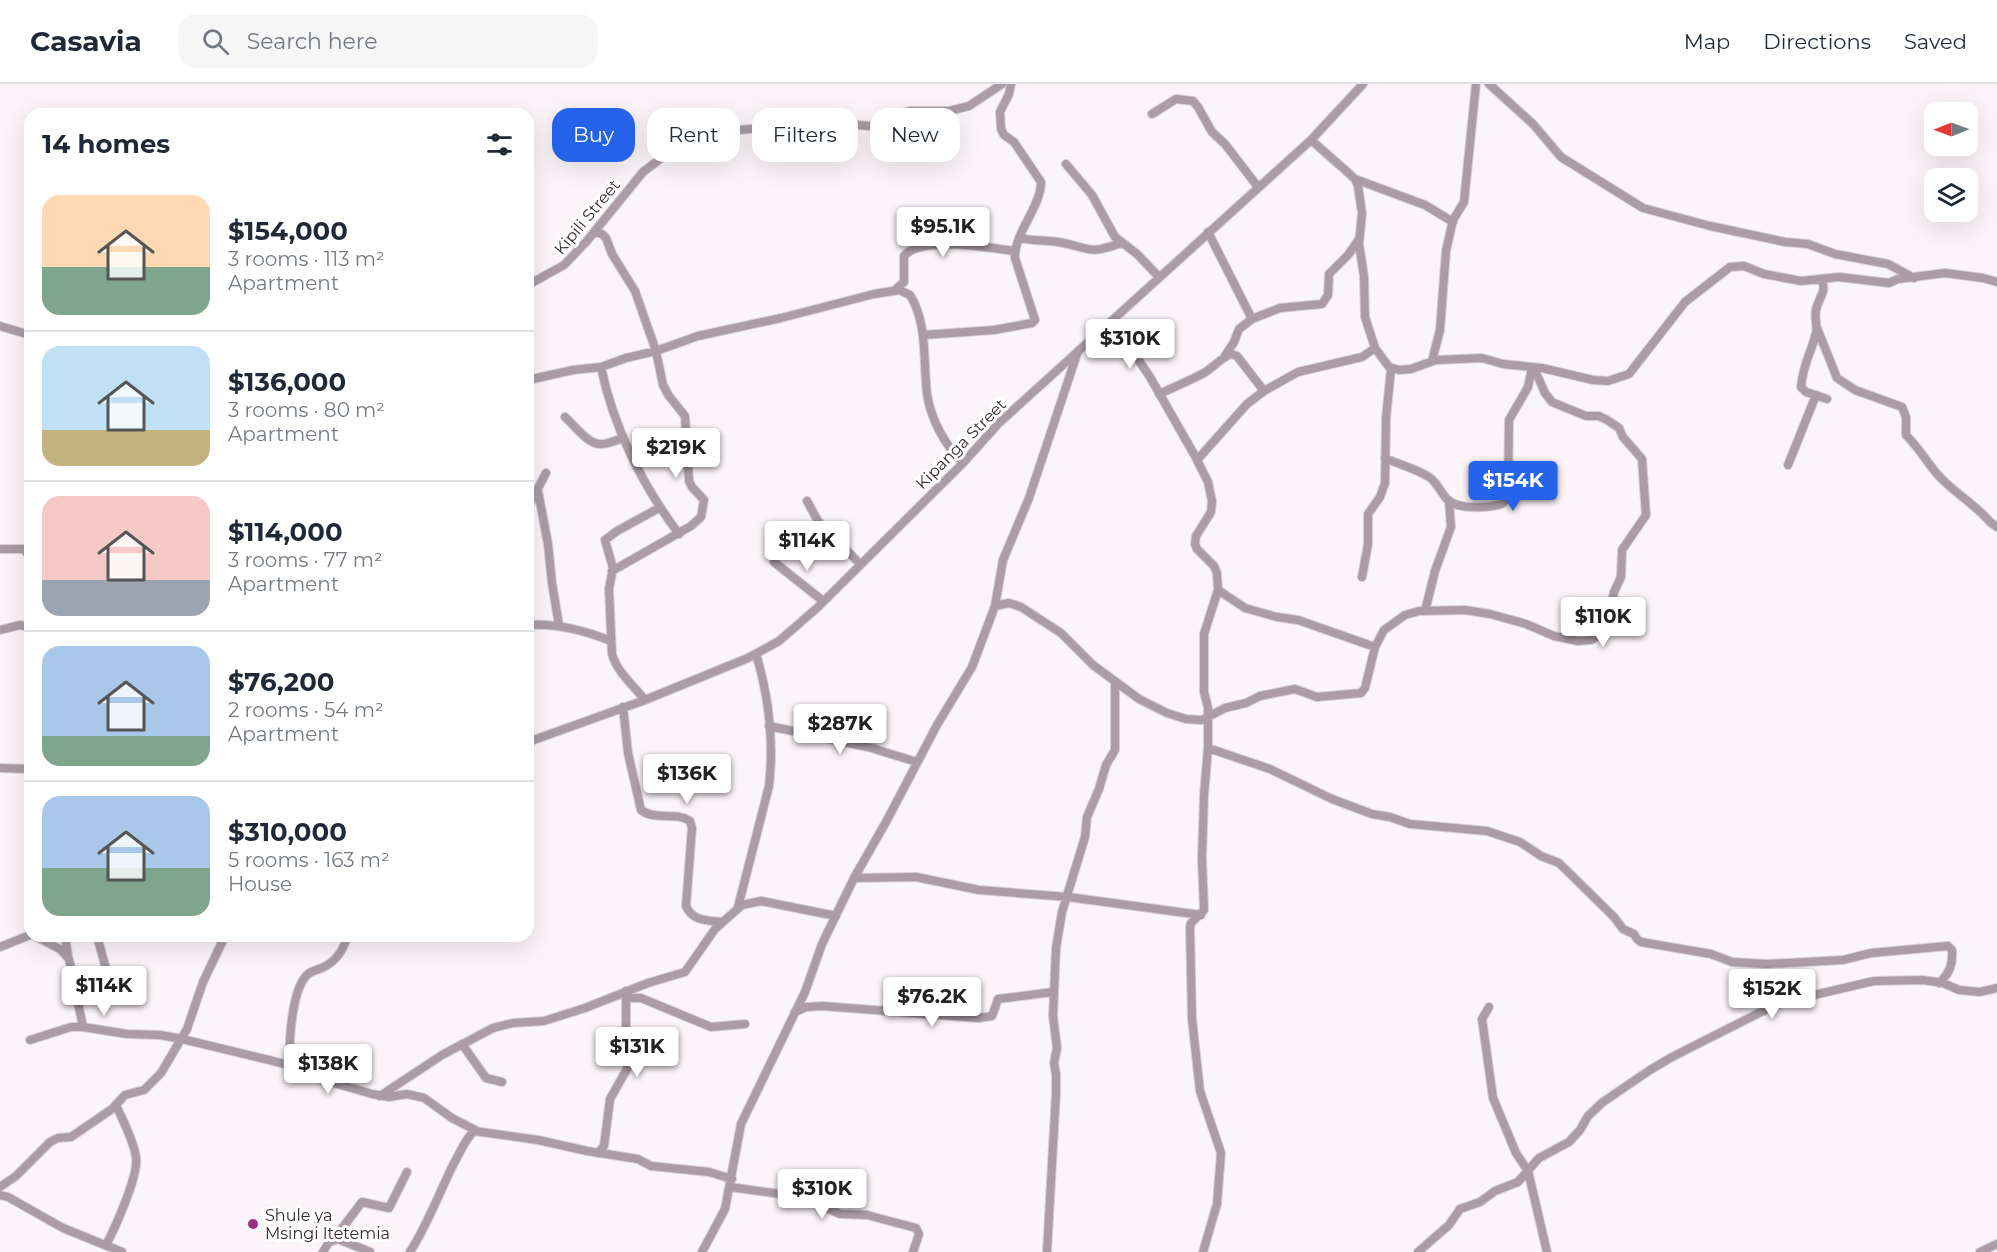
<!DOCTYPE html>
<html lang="en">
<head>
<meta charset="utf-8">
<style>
	:root { --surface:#fff; --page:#f6f6f7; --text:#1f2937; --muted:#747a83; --line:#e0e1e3; --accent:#2563eb }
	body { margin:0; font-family:Montserrat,sans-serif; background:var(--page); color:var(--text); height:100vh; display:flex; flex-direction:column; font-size:22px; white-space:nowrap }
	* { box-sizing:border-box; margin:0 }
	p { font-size:20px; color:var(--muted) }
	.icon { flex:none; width:33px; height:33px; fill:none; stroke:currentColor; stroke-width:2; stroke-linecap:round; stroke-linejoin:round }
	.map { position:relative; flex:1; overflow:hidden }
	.drawer { position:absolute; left:24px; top:24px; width:510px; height:834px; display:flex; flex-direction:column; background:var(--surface); border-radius:18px; box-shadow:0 6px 24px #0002 }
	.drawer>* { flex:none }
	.banner { position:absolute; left:552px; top:24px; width:570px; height:54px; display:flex; gap:12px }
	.needle { width:39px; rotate:269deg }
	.buttons { position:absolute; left:1924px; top:18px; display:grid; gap:12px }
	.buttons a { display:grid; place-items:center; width:54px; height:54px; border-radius:12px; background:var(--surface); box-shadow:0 6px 24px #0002; font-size:30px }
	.price { position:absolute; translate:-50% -51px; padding:0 14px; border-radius:6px; background:#fff; color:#222; font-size:20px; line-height:39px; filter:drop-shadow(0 2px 3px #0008) }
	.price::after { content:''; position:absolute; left:50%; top:36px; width:18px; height:14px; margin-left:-9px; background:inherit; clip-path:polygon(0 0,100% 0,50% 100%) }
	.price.selected { background:var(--accent); color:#fff }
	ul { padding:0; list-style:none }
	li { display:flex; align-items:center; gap:18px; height:150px; padding:0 18px }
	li+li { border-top:2px solid var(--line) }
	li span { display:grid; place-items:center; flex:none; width:168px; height:120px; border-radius:18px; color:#555 }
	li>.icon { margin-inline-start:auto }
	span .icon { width:72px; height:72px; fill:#fffc; stroke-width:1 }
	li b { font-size:26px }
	h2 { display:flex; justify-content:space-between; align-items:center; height:72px; padding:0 18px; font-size:26px }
	.pill { padding:0 21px; border-radius:18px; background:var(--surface); box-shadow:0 6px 24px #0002; font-size:21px; line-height:54px }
	.pill.selected { background:var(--accent); color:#fff }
	header { display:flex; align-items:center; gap:36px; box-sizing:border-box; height:84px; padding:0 30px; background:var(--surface); border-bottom:2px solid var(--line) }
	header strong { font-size:28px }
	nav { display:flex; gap:33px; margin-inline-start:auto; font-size:21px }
	.search { width:420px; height:54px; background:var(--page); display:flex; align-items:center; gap:15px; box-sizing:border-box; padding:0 21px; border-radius:18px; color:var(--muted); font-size:22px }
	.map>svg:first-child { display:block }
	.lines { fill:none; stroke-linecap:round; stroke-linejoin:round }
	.street-casing { stroke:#d7cfd5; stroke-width:10 }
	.street { stroke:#ab9ca5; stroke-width:8 }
	.poi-dot { fill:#a32b83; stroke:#fff; stroke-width:2 }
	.labels { text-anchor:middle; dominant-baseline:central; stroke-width:6; stroke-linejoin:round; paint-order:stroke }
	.street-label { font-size:16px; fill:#352830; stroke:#fff }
	.poi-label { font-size:16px; fill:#352830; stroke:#fff; text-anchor:start }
</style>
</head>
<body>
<header>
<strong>Casavia</strong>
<div class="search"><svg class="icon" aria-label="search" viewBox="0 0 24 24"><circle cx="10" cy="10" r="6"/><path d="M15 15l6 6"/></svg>Search here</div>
<nav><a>Map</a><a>Directions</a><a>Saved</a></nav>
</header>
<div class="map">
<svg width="1997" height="1168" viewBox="0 0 1997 1168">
	<rect width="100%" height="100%" fill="#fbf4f9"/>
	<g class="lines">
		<defs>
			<path id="street" d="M1489 0 1533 40 1561 73 1643 124 1710 142 1785 158 1808 160 1835 170 1888 180 1914 194
				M1152 30 1176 15 1193 17 1198 23 1212 48 1225 60 1258 103
				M1311 56 1344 85 1355 95 1358 102 1362 129 1359 160 1364 192 1365 233 1375 264 1389 283 1399 286 1411 285 1436 276 1482 274 1503 280 1542 284 1593 296 1608 297 1629 290 1685 218 1730 183 1744 182 1764 190 1801 197 1839 193 1889 199 1898 195 1945 189 1983 194 1997 198
				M1066 80 1092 111 1115 153 1137 170 1159 193
				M1355 95 1425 121 1453 138
				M594 148 602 150 606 154 612 170 635 207 656 267 663 301 669 312 685 332 689 397 692 403 704 416 701 433 691 442 612 487
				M1208 148 1252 235
				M1020 154C1033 157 1045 156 1058 158 1090 163 1086 172 1121 159
				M1822 196C1827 209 1818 214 1816 226 1814 234 1818 242 1816 249 1811 270 1803 279 1801 303L1806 308 1827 315
				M528 201 564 181 586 158 643 88 664 72 700 53 718 48 750 45 794 44 814 38 871 42 890 32 910 27H949L969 22 1002 0
				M895 206 904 198V172C922 151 990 164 1015 167
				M1112 237 1150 293 1195 372 1208 398 1212 417 1211 428 1196 452 1195 460 1197 465 1214 482 1217 489 1218 506 1204 550V608L1208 624V664L1204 711 1202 775 1204 826 1191 839 1190 843 1192 935 1200 1007 1221 1069 1217 1120 1203 1168
				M0 242 30 251
				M1817 244 1837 294 1855 306 1902 323 1906 333V351C1918 363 1927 378 1938 391 1953 408 1975 420 1990 438L1997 443
				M923 251 994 246 1032 239 1035 236 1015 174C1014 149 1041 123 1041 98L1014 58 1004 51 1001 45 1000 28 1009 10 1011 0
				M1225 272 1234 258 1239 245 1252 235 1280 224 1322 220 1328 211 1329 190 1348 171 1359 155
				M1432 277 1440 246 1446 167 1453 136 1464 118 1476 0
				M601 283C613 342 642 401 679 450
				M528 296 573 286 601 283 626 274 656 267 698 252 781 234 874 210 899 206 910 211C928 240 923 278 927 310 931 336 945 361 963 379
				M1159 310C1174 303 1189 297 1204 289 1212 284 1224 272 1231 270L1237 272 1264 307
				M565 333C574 341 587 359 599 360 607 361 616 356 623 354
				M1385 374C1400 381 1415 384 1429 393 1437 398 1440 408 1447 415 1457 426 1488 424 1502 420L1507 415 1508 408 1509 336 1528 303 1532 284
				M1197 376 1247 320 1264 307 1298 288 1362 273 1375 264
				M1788 381 1816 311
				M538 407 548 460 552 499 559 541
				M807 417 818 437 860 480
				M528 423 546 389
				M0 465H24L30 473
				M774 478 823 517
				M1362 493 1368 460V430L1380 413 1385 399 1386 334 1391 285
				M1218 506 1245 524 1277 533 1298 536 1375 563
				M995 522 1009 519 1021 523 1061 549 1093 581 1139 615 1167 629 1186 635 1202 636 1225 624 1246 619 1260 612 1295 605 1317 613 1361 609 1365 604 1375 563 1384 546 1405 531 1419 527 1465 526 1490 530 1526 540 1554 552 1578 557 1591 556 1601 550 1606 544 1614 508 1621 493 1622 466 1646 431 1642 375 1623 353 1619 344 1607 336 1599 332H1586L1552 318 1545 309 1537 291 1531 286
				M1425 527 1435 487 1451 443 1449 417
				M528 541C557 539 584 546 611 557
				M0 546 20 541 30 543
				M645 616C633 601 617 588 612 570L609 505 613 484 605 456 617 447 659 424
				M623 623 628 669 641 726C655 737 675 727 690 737L692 744 686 822C693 838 707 836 722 838
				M769 642 868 663 917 678
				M528 658 645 616 748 574 779 557 817 524 963 379 999 339 1311 56 1363 0
				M1208 664 1270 685 1332 715 1372 730 1390 733 1410 740 1487 747 1520 758 1541 772 1559 779 1614 833 1623 845 1634 850 1637 855 1641 858 1711 870 1732 878 1767 880 1843 876 1871 869 1948 862 1952 866C1953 880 1950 889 1939 899
				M0 684 30 685
				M854 794 916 793 979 806 1068 813 1201 831
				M738 823 769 702C774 658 769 613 756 570
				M35 852 60 865 69 875 83 943
				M65 852 68 872
				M97 852 108 892
				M0 863 30 851
				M627 914H641L711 943 745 940
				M1489 923 1482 935 1493 1014 1516 1069 1528 1087 1547 1168
				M795 928 806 923 822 922 979 934 992 932 998 915 1053 908
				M30 956 71 943H83L127 950 160 951 182 955 273 977 292 982 310 992 372 1010 389 1013 407 1010 424 1014 452 1034 477 1047
				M462 960 486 994 502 998
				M292 982C287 962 292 908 306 892 310 887 317 886 322 884 335 878 344 866 347 852
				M380 1012 442 971 493 944 513 939 544 937 585 924 648 899 685 888 715 845 742 821 761 817 836 832
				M598 1069 604 1062 610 1015 627 985 628 968 632 957 626 943V907
				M0 1103 16 1092 50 1058 58 1054 71 1053 112 1025 125 1011 144 1006 161 989 187 945 203 898 225 852
				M730 1103 802 1113 840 1130 867 1131 916 1144 919 1150 913 1168
				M0 1111 8 1113 63 1144 122 1168
				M334 1155 362 1118 389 1124 407 1088
				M106 1161C115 1144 139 1091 136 1073 133 1055 123 1037 116 1021
				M323 1168 329 1158 338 1155 370 1168
				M410 1168C428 1140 439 1109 454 1079 460 1069 465 1055 474 1047L538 1056 587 1067 638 1075 651 1082 709 1088 732 1095
				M702 1168 725 1125 741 1040 805 908 822 860 854 794 886 738 937 641 972 583 995 522 1003 476 1029 414 1078 267
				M1047 1168 1056 1009V990L1054 979 1057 964 1053 932 1056 864 1062 828 1085 753 1087 733 1099 705 1106 681 1115 666V597
				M1418 1168 1449 1141 1460 1125 1480 1118 1495 1107 1518 1098 1539 1074 1569 1058 1580 1046 1588 1032 1603 1018 1650 986 1672 973 1767 925 1784 918 1874 897 1923 896 1943 899 1959 906 1980 908 1997 904
				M1980 1168 1997 1160"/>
		</defs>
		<use href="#street" class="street-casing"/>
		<use href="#street" class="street"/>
	</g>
	<circle class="poi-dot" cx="253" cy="1140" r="6"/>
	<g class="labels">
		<g class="street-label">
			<text transform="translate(587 133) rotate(-50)">Kipili Street</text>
			<text transform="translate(961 360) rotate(-45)">Kipanga Street</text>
		</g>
		<g class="poi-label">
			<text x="265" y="1131">Shule ya<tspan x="265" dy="18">Msingi Itetemia</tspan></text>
		</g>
	</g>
</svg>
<div class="buttons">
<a><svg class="needle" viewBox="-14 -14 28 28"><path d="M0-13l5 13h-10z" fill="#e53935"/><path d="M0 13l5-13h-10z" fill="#747a83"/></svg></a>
<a><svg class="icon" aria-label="layers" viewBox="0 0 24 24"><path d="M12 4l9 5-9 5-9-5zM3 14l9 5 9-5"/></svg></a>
</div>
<b class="price" style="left:943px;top:174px">$95.1K</b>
<b class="price" style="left:1130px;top:286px">$310K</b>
<b class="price" style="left:676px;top:395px">$219K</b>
<b class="price selected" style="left:1513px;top:428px">$154K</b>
<b class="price" style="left:807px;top:488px">$114K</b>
<b class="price" style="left:1603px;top:564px">$110K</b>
<b class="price" style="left:840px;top:671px">$287K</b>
<b class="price" style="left:687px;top:721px">$136K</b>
<b class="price" style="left:104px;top:933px">$114K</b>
<b class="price" style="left:1772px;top:936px">$152K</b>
<b class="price" style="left:932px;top:944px">$76.2K</b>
<b class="price" style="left:637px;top:994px">$131K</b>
<b class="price" style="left:328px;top:1011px">$138K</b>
<b class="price" style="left:822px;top:1136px">$310K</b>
<div class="banner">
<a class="pill selected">Buy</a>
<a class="pill">Rent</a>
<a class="pill">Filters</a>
<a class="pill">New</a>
</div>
<section class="drawer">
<h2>14 homes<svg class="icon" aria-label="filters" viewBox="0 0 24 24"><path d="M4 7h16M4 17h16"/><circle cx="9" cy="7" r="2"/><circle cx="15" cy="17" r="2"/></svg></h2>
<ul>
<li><span style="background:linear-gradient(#ffd9b3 60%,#7fa58c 0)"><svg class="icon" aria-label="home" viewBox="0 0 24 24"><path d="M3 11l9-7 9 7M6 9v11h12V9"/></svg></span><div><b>$154,000</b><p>3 rooms · 113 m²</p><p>Apartment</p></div></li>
<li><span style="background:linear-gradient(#bfe0f5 70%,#c2b280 0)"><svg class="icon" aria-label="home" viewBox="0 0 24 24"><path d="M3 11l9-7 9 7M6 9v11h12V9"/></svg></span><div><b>$136,000</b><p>3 rooms · 80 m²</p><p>Apartment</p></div></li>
<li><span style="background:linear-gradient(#f6c9c9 70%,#9aa5b1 0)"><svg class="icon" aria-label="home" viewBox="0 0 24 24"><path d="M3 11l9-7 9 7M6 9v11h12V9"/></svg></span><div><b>$114,000</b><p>3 rooms · 77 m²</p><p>Apartment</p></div></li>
<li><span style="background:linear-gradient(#a9c7e8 75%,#7fa58c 0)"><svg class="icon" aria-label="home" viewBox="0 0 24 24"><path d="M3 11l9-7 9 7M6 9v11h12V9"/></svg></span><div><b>$76,200</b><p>2 rooms · 54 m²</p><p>Apartment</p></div></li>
<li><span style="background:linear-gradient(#a9c7e8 60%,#7fa58c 0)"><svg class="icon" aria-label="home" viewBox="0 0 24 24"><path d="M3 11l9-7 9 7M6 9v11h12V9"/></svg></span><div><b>$310,000</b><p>5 rooms · 163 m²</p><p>House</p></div></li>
</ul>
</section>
</div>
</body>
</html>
